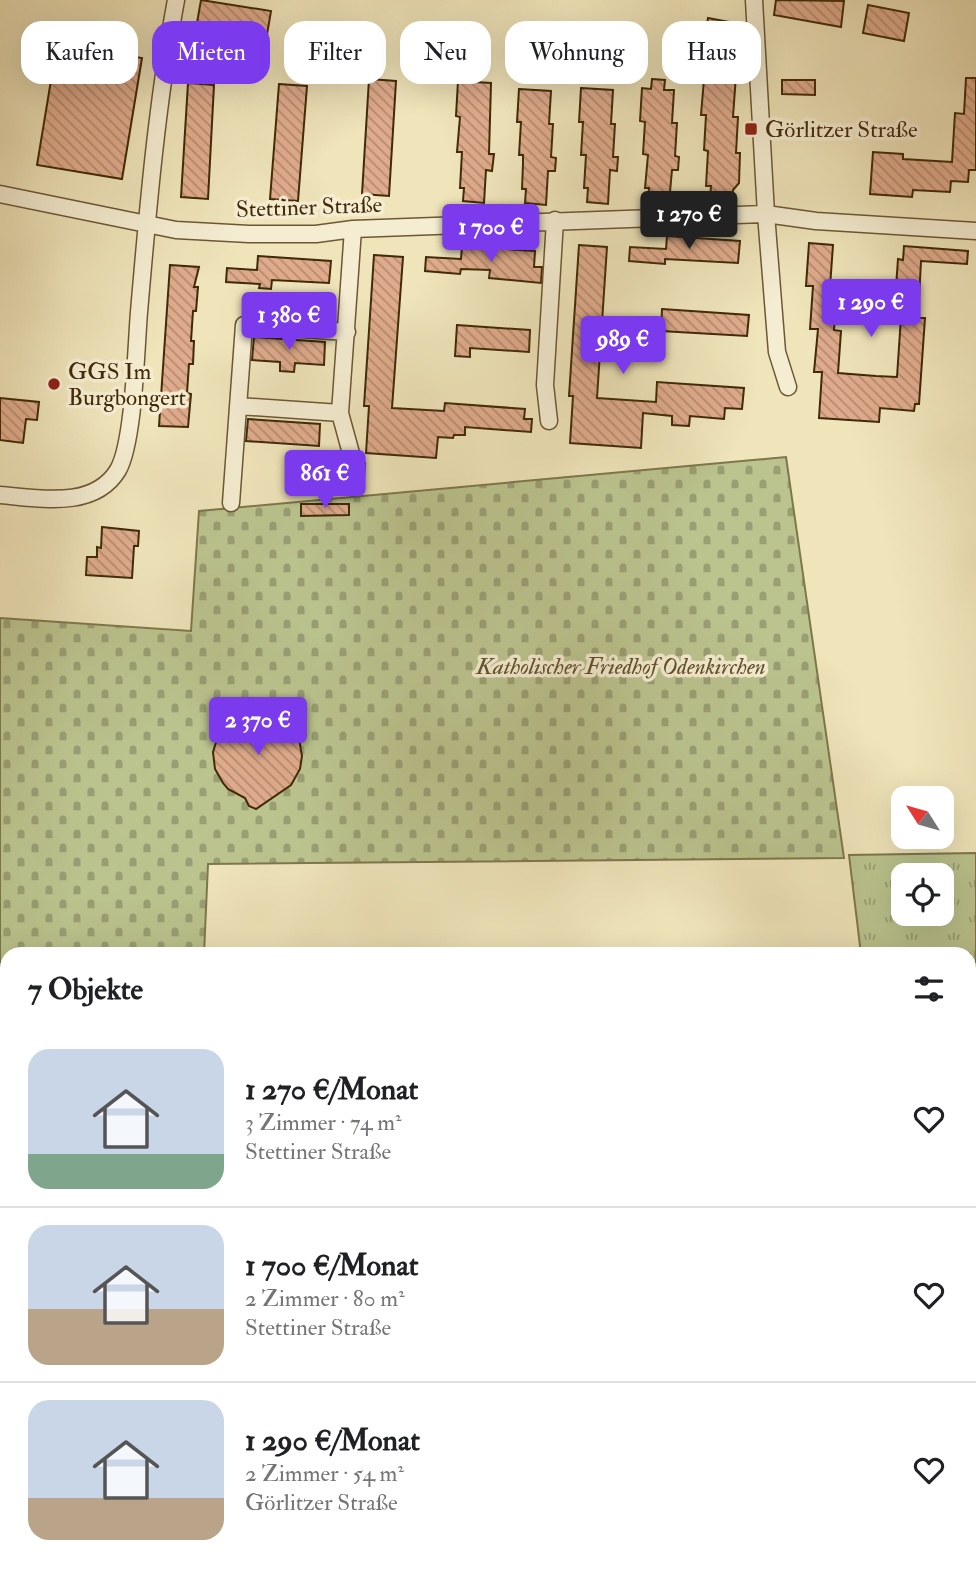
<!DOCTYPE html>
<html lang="de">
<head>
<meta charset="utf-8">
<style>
	:root { --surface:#fff; --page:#f6f6f6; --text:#202124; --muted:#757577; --line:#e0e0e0; --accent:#7c3aed }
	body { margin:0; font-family:"IM FELL Double Pica",serif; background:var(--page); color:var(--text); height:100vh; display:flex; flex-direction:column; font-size:26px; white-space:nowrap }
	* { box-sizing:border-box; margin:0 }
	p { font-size:23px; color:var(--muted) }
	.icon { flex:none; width:38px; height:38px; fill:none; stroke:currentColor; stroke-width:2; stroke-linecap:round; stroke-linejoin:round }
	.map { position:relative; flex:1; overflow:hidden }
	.panel { position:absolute; left:0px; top:947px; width:976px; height:625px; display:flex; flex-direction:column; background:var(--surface); border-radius:21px 21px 0 0; box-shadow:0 7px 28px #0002 }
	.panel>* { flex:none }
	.hud { position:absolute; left:21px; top:21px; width:934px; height:63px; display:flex; gap:14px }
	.needle { width:46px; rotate:307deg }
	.fabs { position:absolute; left:891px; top:786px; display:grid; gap:14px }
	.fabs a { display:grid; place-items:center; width:63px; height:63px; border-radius:14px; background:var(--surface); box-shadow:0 7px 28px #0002; font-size:35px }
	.price { position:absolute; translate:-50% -60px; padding:0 16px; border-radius:7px; background:var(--accent); color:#fff; font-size:23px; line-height:46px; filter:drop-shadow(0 2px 4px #0008) }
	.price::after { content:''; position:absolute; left:50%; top:42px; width:21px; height:16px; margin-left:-10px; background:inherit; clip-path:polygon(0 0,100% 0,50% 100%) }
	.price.selected { background:#222; color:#fff }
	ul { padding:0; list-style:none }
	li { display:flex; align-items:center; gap:21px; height:175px; padding:0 28px }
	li+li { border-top:2px solid var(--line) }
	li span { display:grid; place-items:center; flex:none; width:196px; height:140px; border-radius:21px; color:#555 }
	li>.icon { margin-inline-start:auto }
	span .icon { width:84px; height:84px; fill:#fffc; stroke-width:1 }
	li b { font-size:30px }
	h2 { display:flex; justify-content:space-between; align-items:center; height:84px; padding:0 28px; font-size:30px }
	.chip { padding:0 24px; border-radius:21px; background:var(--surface); box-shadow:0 7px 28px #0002; font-size:24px; line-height:63px }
	.chip.selected { background:var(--accent); color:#fff }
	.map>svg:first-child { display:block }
	.grass { fill:url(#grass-tufts); stroke:#7e774c; stroke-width:2; fill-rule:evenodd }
	.forest { fill:url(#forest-crowns); stroke:#7e774c; stroke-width:2 }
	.cemetery { fill:url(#cemetery-stones); stroke:#7e774c; stroke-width:2 }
	.garden { fill:url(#garden-dots); stroke:#7e774c; stroke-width:2 }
	.building { fill:url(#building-back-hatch); stroke:#402a08; stroke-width:2 }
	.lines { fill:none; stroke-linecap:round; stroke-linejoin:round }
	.street-casing { stroke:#6c5834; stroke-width:19 }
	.street { stroke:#f5edd2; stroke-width:16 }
	.poi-dot { fill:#8f2418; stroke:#f5edd2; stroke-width:2.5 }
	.labels { text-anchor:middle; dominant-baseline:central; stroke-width:7; stroke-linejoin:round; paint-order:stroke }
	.poi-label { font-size:23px; fill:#402a08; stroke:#f5edd2; text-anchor:start }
	.street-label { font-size:23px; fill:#402a08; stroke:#f5edd2 }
	.park-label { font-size:23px; font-style:italic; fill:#5f502a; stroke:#f5edd2 }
</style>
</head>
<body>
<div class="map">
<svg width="976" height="1570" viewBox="0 0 976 1570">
	<defs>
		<pattern id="grass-tufts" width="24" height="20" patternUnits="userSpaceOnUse" patternTransform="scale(1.75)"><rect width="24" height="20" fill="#bbc48f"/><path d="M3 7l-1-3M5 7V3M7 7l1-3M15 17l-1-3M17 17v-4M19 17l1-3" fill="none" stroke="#999f73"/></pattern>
		<pattern id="forest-crowns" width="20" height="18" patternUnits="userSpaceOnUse" patternTransform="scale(1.75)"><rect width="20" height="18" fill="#bbc48f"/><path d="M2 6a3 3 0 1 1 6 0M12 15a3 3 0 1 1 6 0" fill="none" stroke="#999f73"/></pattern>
		<pattern id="cemetery-stones" width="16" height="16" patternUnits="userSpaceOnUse" patternTransform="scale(1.75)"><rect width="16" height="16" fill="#bbc48f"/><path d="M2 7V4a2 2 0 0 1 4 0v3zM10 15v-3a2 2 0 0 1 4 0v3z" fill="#999f73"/></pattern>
		<pattern id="garden-dots" width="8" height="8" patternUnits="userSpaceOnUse" patternTransform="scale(1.75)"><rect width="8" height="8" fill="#bbc48f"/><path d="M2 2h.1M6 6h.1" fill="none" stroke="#999f73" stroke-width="1.8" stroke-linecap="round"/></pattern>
		<pattern id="building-back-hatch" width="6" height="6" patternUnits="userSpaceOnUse" patternTransform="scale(1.75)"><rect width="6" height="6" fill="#dfab8c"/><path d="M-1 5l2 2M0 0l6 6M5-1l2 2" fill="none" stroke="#b68b70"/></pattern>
	</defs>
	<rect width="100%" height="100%" fill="#efe4ba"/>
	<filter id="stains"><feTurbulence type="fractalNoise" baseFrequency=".00286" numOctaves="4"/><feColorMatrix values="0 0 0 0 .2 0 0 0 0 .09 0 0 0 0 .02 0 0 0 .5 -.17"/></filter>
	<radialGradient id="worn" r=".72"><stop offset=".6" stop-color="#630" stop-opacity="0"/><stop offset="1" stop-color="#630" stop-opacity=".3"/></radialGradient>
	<path class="grass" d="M976 853V1076H970V954H861L849 855ZM903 875H942V914H903Z"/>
	<path class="forest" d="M222 1564H353L358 1566V1570H221Z"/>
	<path class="cemetery" d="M786 457 844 858 208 864 204 954H7V1013H0V618L191 631 199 511Z"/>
	<path class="garden" d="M470 1564V1570H358V1566L353 1565Z"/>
	<path class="building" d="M201 0 271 11 263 58 193 46Z
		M776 0 844 1 841 27 774 15Z
		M868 5 909 13 904 41 863 33Z
		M708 18 735 23 731 46 704 42Z
		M57 44 142 58 122 179 37 165Z
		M721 73 736 75 733 117H738L736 153H740L739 183 733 190 732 202 710 201 711 186H706L708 151 704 150 706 115H701L704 79 720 80Z
		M966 78H976V170H969L968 182 951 181 950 192 913 190 912 197 870 194 873 152 903 154V159L952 162 955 113 964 114Z
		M369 79 396 81 389 196 362 194Z
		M652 79 665 80 664 90H674L672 123H677L675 156 679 157 678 170H672L669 203 648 202 649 188H645L648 155 643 154 645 122 640 121 642 88 651 89Z
		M782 80H815V95L782 94Z
		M458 81 491 83 489 154H494L492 171 486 170 484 203 463 201 464 188H460L462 152H457L460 117 456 116Z
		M188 83 214 85 208 199 181 197Z
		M279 84 307 86 298 201 270 199Z
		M581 88 613 90 611 124H615L613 157H618L617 171 610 170 608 204 587 202 588 188H584L586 155H581L583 122H579Z
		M519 89 551 91 549 124H553L551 157 556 158 555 171H548L546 205 525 203 526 189H522L523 164V155H519L521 122H517Z
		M667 236 740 241 738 263 665 259V264L629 261 630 247 666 249Z
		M809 243 833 245 830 287 837 288 834 330 841 331 838 373 876 376 897 377 901 317 894 316 898 259 903 260 904 246 968 251 967 264 921 261 918 318H925L919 404H915L914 411 880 408 879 422 819 418 822 372H814L818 329H810L813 286H806Z
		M579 245 607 247 597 398 656 402 657 382 744 388 742 409 725 408 724 419 690 416 689 426 672 425V416L643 413 641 448 570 443 573 396H569Z
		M462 246 535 251 534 267H542L541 283 489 278 490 270 461 269 460 274 425 271 426 257 461 259Z
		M374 255 403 257 392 408 444 411 445 403 525 409 524 419H532L531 432 465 427V435H454L453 438 438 437 436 458 366 453 369 406H364Z
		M258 256 331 261 329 283 272 280 271 289 259 288 260 284 226 282 227 268 257 270Z
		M170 265 199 267 194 287H198L196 311H193L191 341H194L193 364H189L187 393 191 394 188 427 159 426Z
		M662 309 749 315 747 336 661 331Z
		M457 325 530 330 529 352 470 348V357L455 356Z
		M254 337 325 342 324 365 295 363 294 372 280 371V362L252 360Z
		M0 398 39 402 37 420 26 419 23 443 0 440Z
		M248 419 320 424 319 446 246 441Z
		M332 460 343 461 350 467 365 463 364 477 331 475Z
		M301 504H349V515L301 516Z
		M102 527 139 531 138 546H134L132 578 86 575 87 557H97V547L101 548Z
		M260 711 275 714 291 726 299 739 302 756 300 769 291 785 256 809 249 806 245 798 228 789 223 783 215 769 213 752 218 736 231 720 243 714Z"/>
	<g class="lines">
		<defs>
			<path id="street" d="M754 0 766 214 777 352 788 387
				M0 194 176 230 249 234H316L353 229 766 214 816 221 976 231
				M238 406 340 413
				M549 421 545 385 555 220
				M352 457 340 413 353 229
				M0 495C38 498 94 510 118 470 134 442 136 348 139 312 148 207 157 103 176 0
				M231 503 244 325 347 332
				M970 1086 976 1085
				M0 1096H7
				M0 1522 7 1523
				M133 1564 134 1570
				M719 1564V1570"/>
		</defs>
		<use href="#street" class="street-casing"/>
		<use href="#street" class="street"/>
	</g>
	<g class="poi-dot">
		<rect x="744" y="122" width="14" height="14" rx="3.5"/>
		<circle cx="54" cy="384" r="7"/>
	</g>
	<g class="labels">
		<g class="poi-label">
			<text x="765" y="129">Görlitzer Straße</text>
			<text x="68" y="371">GGS Im<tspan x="68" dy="26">Burgbongert</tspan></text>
		</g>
		<g class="street-label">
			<text transform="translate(309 207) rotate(-2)">Stettiner Straße</text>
		</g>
		<g class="park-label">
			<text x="621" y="666">Katholischer Friedhof Odenkirchen</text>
		</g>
	</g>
	<rect width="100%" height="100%" filter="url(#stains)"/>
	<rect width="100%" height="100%" fill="url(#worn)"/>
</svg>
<div class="fabs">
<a><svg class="needle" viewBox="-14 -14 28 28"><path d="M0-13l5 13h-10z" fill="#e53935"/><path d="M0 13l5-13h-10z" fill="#757577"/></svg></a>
<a><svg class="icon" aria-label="locate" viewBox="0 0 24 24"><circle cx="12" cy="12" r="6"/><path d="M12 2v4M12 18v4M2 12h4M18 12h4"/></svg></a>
</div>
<b class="price selected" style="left:689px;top:251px">1 270 €</b>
<b class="price" style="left:491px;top:264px">1 700 €</b>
<b class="price" style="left:871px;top:339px">1 290 €</b>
<b class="price" style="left:289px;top:352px">1 380 €</b>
<b class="price" style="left:623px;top:376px">989 €</b>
<b class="price" style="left:325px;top:510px">861 €</b>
<b class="price" style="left:258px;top:757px">2 370 €</b>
<div class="hud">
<a class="chip">Kaufen</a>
<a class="chip selected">Mieten</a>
<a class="chip">Filter</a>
<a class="chip">Neu</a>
<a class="chip">Wohnung</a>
<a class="chip">Haus</a>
</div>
<section class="panel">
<h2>7 Objekte<svg class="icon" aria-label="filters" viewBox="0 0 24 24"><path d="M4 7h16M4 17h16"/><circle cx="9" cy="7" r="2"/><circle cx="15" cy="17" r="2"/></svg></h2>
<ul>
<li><span style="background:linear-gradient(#c9d6e8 75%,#7fa58c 0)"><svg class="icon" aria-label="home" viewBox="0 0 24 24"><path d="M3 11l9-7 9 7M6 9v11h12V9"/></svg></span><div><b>1 270 €/Monat</b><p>3 Zimmer · 74 m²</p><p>Stettiner Straße</p></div><svg class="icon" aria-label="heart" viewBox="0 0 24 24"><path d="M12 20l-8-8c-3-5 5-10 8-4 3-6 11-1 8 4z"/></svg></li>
<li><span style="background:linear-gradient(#c9d6e8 60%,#b9a48a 0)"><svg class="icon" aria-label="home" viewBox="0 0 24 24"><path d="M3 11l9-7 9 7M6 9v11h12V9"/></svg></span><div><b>1 700 €/Monat</b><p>2 Zimmer · 80 m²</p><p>Stettiner Straße</p></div><svg class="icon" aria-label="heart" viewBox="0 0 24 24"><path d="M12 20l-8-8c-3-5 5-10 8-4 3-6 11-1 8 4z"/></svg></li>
<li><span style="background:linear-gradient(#c9d6e8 70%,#b9a48a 0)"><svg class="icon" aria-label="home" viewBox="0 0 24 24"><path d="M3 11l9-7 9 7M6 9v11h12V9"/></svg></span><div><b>1 290 €/Monat</b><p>2 Zimmer · 54 m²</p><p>Görlitzer Straße</p></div><svg class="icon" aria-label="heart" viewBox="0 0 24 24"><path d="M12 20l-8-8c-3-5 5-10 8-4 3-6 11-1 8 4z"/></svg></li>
</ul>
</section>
</div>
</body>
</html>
